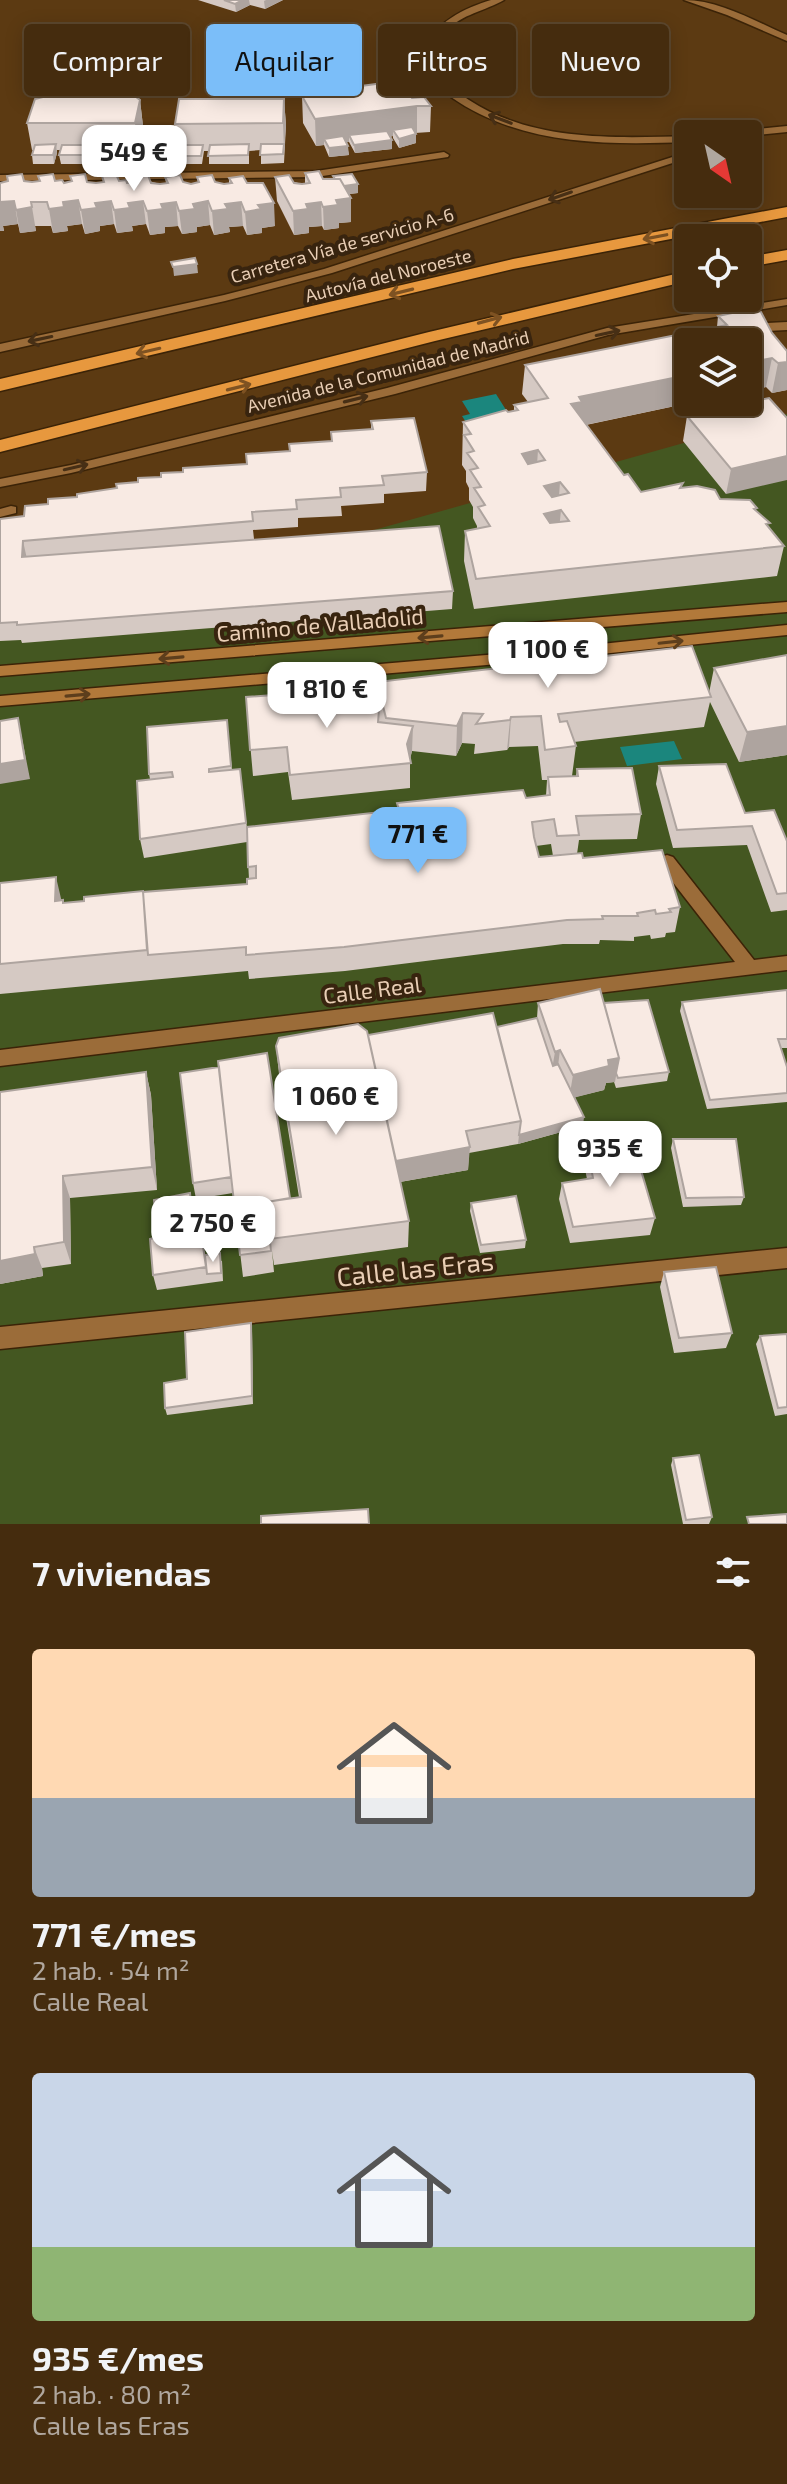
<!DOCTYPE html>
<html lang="es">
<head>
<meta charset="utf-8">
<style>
	:root { --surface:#452c0e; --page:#4c3417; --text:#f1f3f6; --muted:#b0a79e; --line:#5d482e; --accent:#7bbef9 }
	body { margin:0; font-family:"Exo 2",sans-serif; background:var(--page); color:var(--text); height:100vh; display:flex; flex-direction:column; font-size:30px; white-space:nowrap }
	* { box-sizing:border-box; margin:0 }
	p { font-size:26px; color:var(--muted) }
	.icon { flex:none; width:44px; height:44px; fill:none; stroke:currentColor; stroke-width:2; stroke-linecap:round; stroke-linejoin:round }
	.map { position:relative; height:1524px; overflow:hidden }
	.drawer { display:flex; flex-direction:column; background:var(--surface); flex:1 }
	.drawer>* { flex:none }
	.top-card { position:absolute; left:24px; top:24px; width:740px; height:72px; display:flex; gap:16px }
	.needle { width:52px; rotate:146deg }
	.buttons { position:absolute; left:674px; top:120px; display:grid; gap:16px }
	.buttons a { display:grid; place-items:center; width:88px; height:88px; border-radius:8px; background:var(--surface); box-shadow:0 4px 20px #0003,0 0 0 2px var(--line); font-size:40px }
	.price { position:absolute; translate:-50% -68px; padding:0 18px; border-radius:16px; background:#fff; color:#222; font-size:26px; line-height:52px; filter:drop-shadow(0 2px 4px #0008) }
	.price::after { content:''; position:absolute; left:50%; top:48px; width:24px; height:18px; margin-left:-12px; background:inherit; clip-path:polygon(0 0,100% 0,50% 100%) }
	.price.selected { background:var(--accent); color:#111 }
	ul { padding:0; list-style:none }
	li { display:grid; align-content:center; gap:16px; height:424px; padding:0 32px }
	li span { display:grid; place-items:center; height:248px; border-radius:8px; color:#555 }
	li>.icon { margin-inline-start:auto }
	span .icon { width:144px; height:144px; fill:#fffc; stroke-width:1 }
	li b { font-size:34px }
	h2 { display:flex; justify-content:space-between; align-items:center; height:96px; padding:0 32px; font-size:34px }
	.tag { padding:0 28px; border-radius:8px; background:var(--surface); box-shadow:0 4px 20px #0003,0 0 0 2px var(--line); font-size:28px; line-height:72px }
	.tag.selected { background:var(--accent); color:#111 }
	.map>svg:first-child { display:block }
	.green { fill:#445721 }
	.water { fill:#1b867d }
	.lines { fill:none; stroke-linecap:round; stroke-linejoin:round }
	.lane-casing { stroke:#3b2307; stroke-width:3 }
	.street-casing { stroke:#3b2307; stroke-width:3 }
	.secondary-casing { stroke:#3b2307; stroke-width:3 }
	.highway-casing { stroke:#3b2307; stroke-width:3 }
	.lane { fill:#9b6c39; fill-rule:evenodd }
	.street { fill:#9b6c39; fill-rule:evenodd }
	.secondary { fill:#b2793a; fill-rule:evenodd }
	.highway { fill:#e7983e; fill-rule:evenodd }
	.wall { fill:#d5c9c3; fill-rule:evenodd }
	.shaded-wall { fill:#aea49f }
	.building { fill:#f8eae3; stroke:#aea49f; stroke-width:2; fill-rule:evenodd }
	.oneway { stroke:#472f15 }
	.oneway2 { stroke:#7e5222 }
	.oneway3 { stroke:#5d3e1c }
	.labels { text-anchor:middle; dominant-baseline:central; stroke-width:8; stroke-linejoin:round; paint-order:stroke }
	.far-street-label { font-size:18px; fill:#e9ceb5; stroke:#38240f }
	.street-label { font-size:22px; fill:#e9ceb5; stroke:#38240f }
	.near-street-label { font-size:26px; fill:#e9ceb5; stroke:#38240f }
</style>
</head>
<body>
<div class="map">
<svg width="787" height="1524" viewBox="0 0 787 1524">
	<rect width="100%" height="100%" fill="#5c3a12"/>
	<path class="green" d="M787 414V1524H0V635Z"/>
	<path class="water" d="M496 394 513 421 471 430 462 416 470 414 462 401Z
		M674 741 682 759 627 766 620 747Z"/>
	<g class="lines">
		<defs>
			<path id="lane" d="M11 506 16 507V513L0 517V509Z"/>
			<path id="street" d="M491 0H504C485 11 462 14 446 31 434 44 431 61 441 76 448 86 458 93 469 100 533 142 615 138 688 136V142C607 145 521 146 451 97 437 87 422 70 426 51 433 22 465 8 491 0Z
				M684 0C719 0 755 21 787 35V41L727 15Z
				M787 126V132L748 136V134H734L739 131Z
				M444 152 449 155 448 157 316 177 0 181V175L316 171Z
				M688 152V158L332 273 225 301 0 352V344L224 295 324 269Z
				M787 299V305L608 335 395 394 71 473 0 487V479L71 465 387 388 607 328Z
				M787 322V330L747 332 741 328 747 324Z
				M667 855 673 857 754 960 787 956V970L0 1066V1050L735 962 661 867 659 862 661 857Z
				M787 1248V1268L0 1349V1327Z"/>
			<path id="secondary" d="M787 602V612L0 676V666Z
				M787 625V635L523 662 0 706V696L523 652Z"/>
			<path id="highway" d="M787 207V217L513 269 0 391V379L513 259Z
				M787 250V260L748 267V257Z
				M688 271V281L435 341 0 452V440L429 332Z"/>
		</defs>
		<use href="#lane" class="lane-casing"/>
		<use href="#street" class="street-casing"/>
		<use href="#secondary" class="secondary-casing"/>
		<use href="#highway" class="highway-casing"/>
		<use href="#lane" class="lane"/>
		<use href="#street" class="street"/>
		<use href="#secondary" class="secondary"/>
		<use href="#highway" class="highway"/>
	</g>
	<path class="wall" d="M198 0H283L265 9 250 5 236 12Z
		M302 96 412 98 431 106 430 132 415 133 416 143 399 148 393 138V136L390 137 392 149 355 153 349 142H346L349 155 329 157 324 145 316 146 303 123Z
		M284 99 286 125 284 163 261 164V150L249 151V164H209V151H204L202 164H182V151H178V150L176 164H115L114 155 115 150H103L100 164H61L59 155 61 150H57V153L54 164H33L32 155 33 150H32L27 123 140 100 143 126 140 140H177L175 124Z
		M305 173 323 179H333V176L358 184V193L349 194 351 198V222L339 223V228L324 230 322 226 309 227V233L294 235 277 201 275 177 302 184H305Z
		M102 176 127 183 134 182V177L160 184 166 183 165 177 191 184 198 183 197 177 224 184 229 183V178L247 183 275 226 262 228V233L247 235 243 226 229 227 230 232 214 235 210 225 197 227V232L182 234 178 226 165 227V233L150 235 146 224 132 226 133 231 117 233 114 224 100 226V231L85 234 82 224 67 226 68 231 53 233 51 226H35L36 231 20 233 18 224 3 226 4 231H0V183L55 181 64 183 87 182 96 183 103 182Z
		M718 316 772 333 787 351V390L772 393 766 387 748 391V342L688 402H694L586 425 624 475 641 492 682 488 756 511 784 546 777 576 474 609 464 561 465 531 477 529V526L473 518V507L469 500V488L466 482V471L462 465 463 422 514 411V405L528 402 522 394 525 365 717 327Z
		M687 416 787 418 726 494 683 441Z
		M371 421 427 472 426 491 384 494V503L341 506 342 516 298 518V527L253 530 254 539 453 591 452 609 22 643 21 640 0 641V519L24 516 48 504 183 472 247 464 289 451 331 441V432L371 429Z
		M787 655V755L739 762 710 702 704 727 574 742 576 746 572 776H576L577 769 641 814 637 839 579 840 577 854 680 907 675 932 666 933 665 937 651 939 650 935 634 937V941L600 940 599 944H563L345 971 249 979 248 971 0 994V883L62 900 64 903 144 896 247 884 249 879 247 842 144 858 140 839 150 779 149 774 227 720 232 770 240 769 247 828 397 810V803L526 798 546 796 547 780H542L538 746 509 747 507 750 474 754 475 744 462 743 456 756 412 751 410 759V788L292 800 288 772 253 776 246 697 377 687V682L709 693 714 668ZM551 844 553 856 539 857 536 846Z
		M659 766 745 813 787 841V910L771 912 747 845 673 848 656 784Z
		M787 990V1048H781L787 1067V1102L707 1109 680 1011 682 1002Z
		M538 1003H604L669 1072 667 1081 616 1088 614 1082 606 1083 604 1090 575 1097 583 1126 518 1144 469 1153 468 1170 400 1182 409 1221 408 1247 274 1265 272 1251 274 1272 243 1277 233 1193 196 1199 193 1183 219 1067 290 1198 299 1197 279 1074 276 1046 368 1035 497 1027 537 1018Z
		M146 1072 151 1095 157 1190 70 1198 71 1264 42 1268 43 1276 0 1284V1092Z
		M673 1139 744 1197 741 1205 683 1207 671 1148Z
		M587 1147 655 1218 650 1235 570 1243 559 1199 562 1183 587 1179 584 1164Z
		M190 1193 194 1219 199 1218 205 1256 222 1261 223 1281 157 1290 153 1275 157 1237Z
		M471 1203 526 1240 525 1248 480 1253 470 1211Z
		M664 1272 732 1333 726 1348 674 1353 660 1287Z
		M251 1323 252 1331 253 1404 167 1415 165 1408 187 1379Z
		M787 1334V1414L775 1416 756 1344 760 1336Z
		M673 1458 712 1517 709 1524H683L671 1465Z"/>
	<path class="shaded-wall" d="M243 0H249L250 5 236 12 235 4Z
		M266 0H283L265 9 264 1Z
		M284 99 286 125 284 150 283 123Z
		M140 100 143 126 138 150 135 123Z
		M417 106V133L397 136 393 130V136L353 141 349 135V142L327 145 324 139V145L316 146 315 119Z
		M416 134V143L399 148V139Z
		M177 140 178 149 176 164 175 156Z
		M392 140V149L355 153 354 145Z
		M56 144 57 153 54 164 53 155Z
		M102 145 103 153 100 164 99 155Z
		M348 146 349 155 329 157V148Z
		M358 184V193L340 195V186Z
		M351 198V222L339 223V228L324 230 323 207 336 200Z
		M78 200 82 224 67 226 68 231 53 233 49 209 63 202Z
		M14 201 18 224 3 226 4 231H0V202Z
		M111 201 114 224 100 226V231L85 234 81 210 95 203Z
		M143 201 146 224 132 226 133 231 117 233 114 210 128 203Z
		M208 201 210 225 197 227V232L182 234 179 211 193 204Z
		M176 202 178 226 165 227V233L150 235 147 211 161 204Z
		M241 202 243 226 229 227 230 232 214 235 212 211 225 204Z
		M321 202 322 226 309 227V233L294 235 293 211 306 204Z
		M274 203 275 226 262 228V233L247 235 245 212 258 205Z
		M32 207 36 231 20 233 16 210Z
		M197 264 198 273 174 276 173 267Z
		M772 358 766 387 748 391V363Z
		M787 362V390L772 393 778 363Z
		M688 375V402H694L580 426 571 404 579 397Z
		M538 450 536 480 522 454Z
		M787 456V480L726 494 731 469Z
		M560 482 558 511 561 510 558 540 544 516V486Z
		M23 541 27 559 22 557Z
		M463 713 462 743 456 756 457 726Z
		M511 717 509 747 507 750 510 720Z
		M18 718 30 779 0 784V764Z
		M413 726 412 751 409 763 407 744Z
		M787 726V755L739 762 747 732Z
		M56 877 63 907 55 901Z
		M560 1050 557 1074 551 1075 555 1052Z
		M619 1058 615 1082 606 1083 604 1090 569 1099 573 1075 608 1060Z
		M146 1072 151 1095 157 1190 152 1167Z
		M584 1117 583 1126 518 1144 519 1135Z
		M470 1147 468 1170 394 1183V1161Z
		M63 1176 70 1198 71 1264 64 1242Z
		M34 1247 42 1268 43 1276 0 1284V1261Z
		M251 1323 252 1331 253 1404 252 1396Z"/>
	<path class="building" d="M224 0H243L235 4Z
		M391 82 402 83 412 98 424 97 431 106H417L315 119 302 96 308 93Z
		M43 97H136L140 100 135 123H27L35 99Z
		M179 99H284L283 123 175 124Z
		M412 127 416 134 399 139 393 130Z
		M387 131 392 140 354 145 349 135Z
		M343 136 348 146 329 148 324 139Z
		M137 140H177L175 156 114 155 116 145H136Z
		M56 144 53 155H32L35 145Z
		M249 144 248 155 208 156 210 145Z
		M261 144H284L283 154 260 155Z
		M62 145H102L99 155H59Z
		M183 145H203L201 156H181Z
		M319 171 323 179H340L351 198 336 200 338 205 323 207 321 202 306 204 308 209 293 211 275 177 289 175 294 183 302 184 310 183 305 173Z
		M22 174 24 181 32 182 40 181 38 176 53 174 55 181 62 180 64 183 72 181 70 176 85 174 87 182 96 183 104 182 102 176 116 174 119 181 126 180 127 183 136 182 134 177 148 175 151 183 160 184 168 183 165 177 180 175 183 182 191 184 199 182 197 177 212 175 215 182 224 184 232 183 229 178 243 176 247 183H263L274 203 258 205 261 209 245 212 241 202 225 204 228 209 212 211 208 201 193 204 195 209 179 211 176 202 161 204 163 209 147 211 143 201 128 203 130 208 114 210 111 201 95 203 97 208 81 210 78 200 63 202 64 207 49 209 47 202H31L32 207 16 210 14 201 0 202V183L8 181 7 176Z
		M352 174 358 184 344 186 340 179H335L333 176Z
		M195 258 197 264 173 267 171 262Z
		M751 309 761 312 772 333 787 351V362L778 363 772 358 748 363V342H688V375L579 397 582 402 571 404 624 475 628 474 641 492 683 483 680 488 697 486 715 490 720 499 750 500 757 508 754 509 770 523 766 524 784 546 476 579 465 531 490 526 478 507 485 505 474 488 481 487 470 470 478 468 467 453 474 451 464 435 471 434 463 422 506 410 508 412 518 410 514 405 548 398 525 365 727 325 718 316ZM538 450 545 460 528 464 522 454ZM560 482 569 493 552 497 544 486ZM561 510 569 521 550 523 544 514Z
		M769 398 787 418V456L731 469 687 416Z
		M414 418 427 472 382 476 384 485 340 488 341 497 296 500 297 509 252 512 253 521 23 541 22 557 439 526 453 591 17 625V622L0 623V519L24 516 25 506 48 504V499L77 497V494L117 488 116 484 138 482V478L161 477V473L183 472V468L247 464 246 454 290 451 289 444 332 441 331 432 373 429 371 421Z
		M692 646 711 697 558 714 560 722 567 721 576 746 545 750 541 716 511 717 510 720 476 724 483 714 463 713 457 726 386 718 377 682Z
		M787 655V726L747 732 714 668Z
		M377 687 380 698 378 722 413 726 407 744 411 763 290 775 287 747 250 750 246 697Z
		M18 718 25 760 0 764V721Z
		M227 720 231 766 209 769V772L240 769 246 823 140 839 137 781 173 777 172 772 149 774 147 727Z
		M726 764 745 813 774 810 787 841V893L777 894 752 826 677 830 659 766Z
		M632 768 641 814 576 816 579 835 557 836 554 819 532 822 534 837 539 857 582 853 583 858 662 850 680 907 669 909 671 912 656 914 655 910 637 913 638 916H602L603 919 567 920 344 947 246 955V947L148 955 143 892 247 884V879L256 878V866L248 867 247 827 399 810 397 803 523 790 526 798 550 795 548 777 578 776 577 769Z
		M56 877 55 901 63 900V903L84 901V897L143 891 147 950 0 964V883Z
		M600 989 619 1058 608 1060 609 1066 573 1075 560 1050 555 1052 538 1003Z
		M787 990V1039H778L787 1067V1093L710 1100 682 1002Z
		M648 1000 669 1072 618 1078 616 1073 619 1058 604 1003Z
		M493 1013 521 1121 466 1131 470 1147 396 1161 368 1035Z
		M537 1018 553 1066 558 1064 584 1117 519 1135 521 1121 497 1027Z
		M358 1024 367 1031 409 1221 270 1239 266 1202 301 1197 276 1046 279 1038Z
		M267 1053 290 1198 266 1202 271 1251 240 1255 218 1061Z
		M219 1067 231 1177 193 1183 180 1073Z
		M146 1072 152 1167 63 1176 64 1242 34 1247 35 1254 0 1261V1092Z
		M673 1139H736L744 1197 686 1198Z
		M633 1143 655 1218 573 1227 562 1183 593 1178 587 1147Z
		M190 1193 193 1219 199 1218 206 1267 153 1275 150 1239 157 1237 154 1200Z
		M516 1196 526 1240 481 1245 471 1203Z
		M220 1253 221 1273 207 1274 205 1255Z
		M716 1267 732 1333 679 1338 664 1272Z
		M251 1323 252 1396 165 1408 164 1383 187 1379 185 1332Z
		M787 1334V1407L778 1408 760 1336Z
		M699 1455 712 1517 686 1520 673 1458Z
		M368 1509 369 1524H261V1516Z
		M787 1514V1524H749L747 1517Z"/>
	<defs><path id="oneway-shaft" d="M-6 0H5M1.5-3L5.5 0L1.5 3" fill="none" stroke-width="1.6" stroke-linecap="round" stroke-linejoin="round" transform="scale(2)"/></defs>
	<g class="oneway">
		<use href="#oneway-shaft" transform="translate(500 119) rotate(-159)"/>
		<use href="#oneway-shaft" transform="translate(560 196) rotate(161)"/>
		<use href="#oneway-shaft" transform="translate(608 333) rotate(-12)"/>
		<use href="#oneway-shaft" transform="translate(40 339) rotate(168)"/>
		<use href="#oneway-shaft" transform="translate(356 399) rotate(-14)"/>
		<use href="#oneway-shaft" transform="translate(76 467) rotate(-13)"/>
	</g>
	<g class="oneway2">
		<use href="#oneway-shaft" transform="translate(655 237) rotate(169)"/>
		<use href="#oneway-shaft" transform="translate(401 292) rotate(166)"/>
		<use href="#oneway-shaft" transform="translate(490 320) rotate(-15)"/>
		<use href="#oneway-shaft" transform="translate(148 351) rotate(167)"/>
		<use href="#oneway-shaft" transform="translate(239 387) rotate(-14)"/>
	</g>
	<g class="oneway3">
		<use href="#oneway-shaft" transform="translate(430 637) rotate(175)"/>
		<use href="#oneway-shaft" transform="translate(671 642) rotate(-6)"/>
		<use href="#oneway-shaft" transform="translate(171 658) rotate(175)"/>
		<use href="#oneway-shaft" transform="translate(78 695) rotate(-5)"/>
	</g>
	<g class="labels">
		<g class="far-street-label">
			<text transform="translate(342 245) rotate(-16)">Carretera Vía de servicio A-6</text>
			<text transform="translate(388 275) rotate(-14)">Autovía del Noroeste</text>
			<text transform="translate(388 371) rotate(-14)">Avenida de la Comunidad de Madrid</text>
		</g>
		<g class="street-label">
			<text transform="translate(320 624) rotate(-5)">Camino de Valladolid</text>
			<text transform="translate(372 989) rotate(-7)">Calle Real</text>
		</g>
		<g class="near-street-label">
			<text transform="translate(415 1268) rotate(-6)">Calle las Eras</text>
		</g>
	</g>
</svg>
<div class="buttons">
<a><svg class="needle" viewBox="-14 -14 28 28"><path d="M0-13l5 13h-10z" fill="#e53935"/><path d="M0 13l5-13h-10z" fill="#b0a79e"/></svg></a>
<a><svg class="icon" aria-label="locate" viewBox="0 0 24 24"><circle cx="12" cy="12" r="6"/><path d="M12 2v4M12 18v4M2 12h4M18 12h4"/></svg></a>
<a><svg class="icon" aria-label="layers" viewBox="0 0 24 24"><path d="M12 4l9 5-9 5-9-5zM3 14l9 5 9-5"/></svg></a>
</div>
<b class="price" style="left:134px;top:193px">549 €</b>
<b class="price" style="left:548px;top:690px">1 100 €</b>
<b class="price" style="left:327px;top:730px">1 810 €</b>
<b class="price selected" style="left:418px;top:875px">771 €</b>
<b class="price" style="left:336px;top:1137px">1 060 €</b>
<b class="price" style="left:610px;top:1189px">935 €</b>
<b class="price" style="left:213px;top:1264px">2 750 €</b>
<div class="top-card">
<a class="tag">Comprar</a>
<a class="tag selected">Alquilar</a>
<a class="tag">Filtros</a>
<a class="tag">Nuevo</a>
</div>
</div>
<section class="drawer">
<h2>7 viviendas<svg class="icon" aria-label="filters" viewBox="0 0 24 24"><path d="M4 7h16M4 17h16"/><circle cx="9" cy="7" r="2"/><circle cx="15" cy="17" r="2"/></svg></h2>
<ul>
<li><span style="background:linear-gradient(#ffd9b3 60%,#9aa5b1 0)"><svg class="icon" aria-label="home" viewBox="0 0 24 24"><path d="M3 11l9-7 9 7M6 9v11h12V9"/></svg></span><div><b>771 €/mes</b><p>2 hab. · 54 m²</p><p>Calle Real</p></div></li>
<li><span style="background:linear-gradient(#c9d6e8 70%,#8fb573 0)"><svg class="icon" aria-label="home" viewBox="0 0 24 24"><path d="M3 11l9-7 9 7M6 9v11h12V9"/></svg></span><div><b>935 €/mes</b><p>2 hab. · 80 m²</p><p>Calle las Eras</p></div></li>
</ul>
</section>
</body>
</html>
